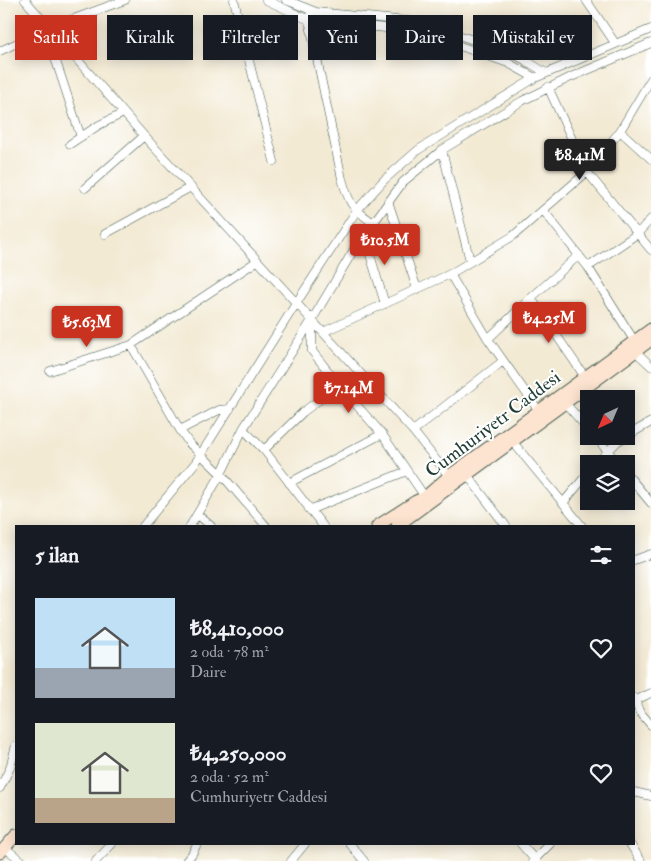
<!DOCTYPE html>
<html lang="tr">
<head>
<meta charset="utf-8">
<style>
	:root { --surface:#171b24; --page:#20242c; --text:#f1f3f6; --muted:#9ea1a6; --accent:#c8321e }
	body { margin:0; font-family:"IM FELL Double Pica",serif; background:var(--page); color:var(--text); height:100vh; display:flex; flex-direction:column; font-size:19px; white-space:nowrap }
	* { box-sizing:border-box; margin:0 }
	p { font-size:16px; color:var(--muted) }
	.icon { flex:none; width:28px; height:28px; fill:none; stroke:currentColor; stroke-width:2; stroke-linecap:round; stroke-linejoin:round }
	.map { position:relative; flex:1; overflow:hidden }
	.details { position:absolute; left:15px; top:525px; width:620px; height:320px; display:flex; flex-direction:column; background:var(--surface); border-radius:0px; box-shadow:0 2px 12px #0003 }
	.details>* { flex:none }
	.banner { position:absolute; left:15px; top:15px; width:621px; height:45px; display:flex; gap:10px }
	.needle { width:32px; rotate:224deg }
	.tools { position:absolute; left:580px; top:390px; display:grid; gap:10px }
	.tools a { display:grid; place-items:center; width:55px; height:55px; border-radius:0px; background:var(--surface); box-shadow:0 2px 12px #0003; font-size:25px }
	.price { position:absolute; translate:-50% -42px; padding:0 11px; border-radius:5px; background:var(--accent); color:#fff; font-size:16px; line-height:32px; filter:drop-shadow(0 1px 2px #0008) }
	.price::after { content:''; position:absolute; left:50%; top:30px; width:15px; height:11px; margin-left:-8px; background:inherit; clip-path:polygon(0 0,100% 0,50% 100%) }
	.price.current { background:#222; color:#fff }
	ul { padding:0; list-style:none }
	li { display:flex; align-items:center; gap:15px; height:125px; padding:0 20px }
	li span { display:grid; place-items:center; flex:none; width:140px; height:100px; border-radius:0px; color:#555 }
	li>.icon { margin-inline-start:auto }
	span .icon { width:60px; height:60px; fill:#fffc; stroke-width:1 }
	li b { font-size:21px }
	h2 { display:flex; justify-content:space-between; align-items:center; height:60px; padding:0 20px; font-size:21px }
	.chip { padding:0 18px; border-radius:0px; background:var(--surface); box-shadow:0 2px 12px #0003; font-size:18px; line-height:45px }
	.chip.current { background:var(--accent); color:#fff }
	.map>svg:first-child { display:block }
	.lines { fill:none; stroke-linecap:round; stroke-linejoin:round }
	.street-casing { stroke:#3f574c; stroke-width:9 }
	.secondary-casing { stroke:#3f574c; stroke-width:13 }
	.street { stroke:#fff; stroke-width:8 }
	.secondary { stroke:#fde4d0; stroke-width:11 }
	.labels { text-anchor:middle; dominant-baseline:central; stroke-width:4; stroke-linejoin:round; paint-order:stroke }
	.street-label { font-size:19px; fill:#1f3d34; stroke:#fff }
</style>
</head>
<body>
<div class="map">
<svg width="651" height="861" viewBox="0 0 651 861">
	<rect width="100%" height="100%" fill="#fff"/>
	<filter id="ink" filterUnits="userSpaceOnUse"><feTurbulence type="fractalNoise" baseFrequency=".02" numOctaves="2"/><feDisplacementMap in="SourceGraphic" scale="10" xChannelSelector="R" yChannelSelector="G"/><feConvolveMatrix kernelMatrix="1 2 1 2 8 2 1 2 1" color-interpolation-filters="sRGB"/></filter>
	<filter id="wash" filterUnits="userSpaceOnUse"><feTurbulence type="fractalNoise" baseFrequency=".0096" numOctaves="4" result="noise"/><feDisplacementMap in="SourceGraphic" scale="20" xChannelSelector="R" yChannelSelector="G"/><feGaussianBlur stdDeviation="1.12" result="paint"/><feColorMatrix in="noise" values="0 0 0 0 0 0 0 0 0 0 0 0 0 0 0 0 0 1.4 0 .05"/><feComposite in="paint" operator="in"/></filter>
	<g filter="url(#wash)">
		<rect width="100%" height="100%" fill="#f3ead4"/>
	</g>
	<g filter="url(#ink)">
		<g class="lines">
			<defs>
				<path id="street" d="M25 0 144 136 413 431 449 476
					M234 0 274 161
					M266 0 309 20 414 31 423 33 508 63 535 78
					M286 0 316 12 407 21 434 27 507 51 525 60 546 73
					M586 0 615 43
					M310 15 309 20 342 179C350 206 351 206 373 223
					M57 36 54 55 81 137
					M0 51 49 28 125 0
					M548 87 587 172 651 250
					M620 131 651 159
					M70 144 99 125 124 113
					M442 150 470 261
					M85 188 144 136
					M388 201 417 289
					M543 210 588 267 635 342V351L651 366
					M105 234 191 187
					M364 235 385 304
					M257 261 131 345 180 430 189 443 221 474 266 526
					M588 267 637 234 651 219
					M450 274 488 339 541 414
					M531 298 585 377
					M312 320V351L339 385 382 434 425 497
					M323 332 450 274 513 236 587 172 620 131 651 79
					M488 339 531 298 579 255
					M50 371 131 345
					M581 387 590 399
					M565 403 589 430
					M243 429 264 450 323 526
					M180 430 219 410 230 409
					M413 431 503 361
					M595 436 618 464
					M512 441 582 526
					M264 450 303 412 339 385
					M596 464 618 441 651 422
					M465 472 506 526
					M626 473 651 503
					M289 483 382 434
					M563 503 589 472
					M309 510 407 471
					M198 515 211 526
					M143 526 196 462 297 302 357 210 384 180 418 150 535 78 651 29
					M190 526 221 474 243 429 312 320 353 251 403 182 442 150 522 101 571 77 651 43
					M634 560 651 554
					M634 698 639 711 651 725
					M634 701 651 693
					M0 788 10 768 16 745
					M634 792 651 796
					M350 844 364 861
					M521 844 536 861
					M630 844 641 861
					M5 848 22 861
					M96 861 112 844
					M186 861 192 854 197 844
					M291 861 305 844
					M533 861 550 844"/>
				<path id="secondary" d="M377 526 416 501 425 497 449 476 651 329
					M397 526 651 340
					M0 853 16 835"/>
			</defs>
			<use href="#street" class="street-casing"/>
			<use href="#secondary" class="secondary-casing"/>
			<use href="#street" class="street"/>
			<use href="#secondary" class="secondary"/>
		</g>
	</g>
	<g class="labels">
		<g class="street-label">
			<text transform="translate(493 424) rotate(-37)">Cumhuriyetr Caddesi</text>
		</g>
	</g>
</svg>
<div class="tools">
<a><svg class="needle" viewBox="-14 -14 28 28"><path d="M0-13l5 13h-10z" fill="#e53935"/><path d="M0 13l5-13h-10z" fill="#9ea1a6"/></svg></a>
<a><svg class="icon" aria-label="layers" viewBox="0 0 24 24"><path d="M12 4l9 5-9 5-9-5zM3 14l9 5 9-5"/></svg></a>
</div>
<b class="price current" style="left:580px;top:181px">₺8.41M</b>
<b class="price" style="left:385px;top:266px">₺10.5M</b>
<b class="price" style="left:549px;top:344px">₺4.25M</b>
<b class="price" style="left:87px;top:348px">₺5.63M</b>
<b class="price" style="left:349px;top:414px">₺7.14M</b>
<div class="banner">
<a class="chip current">Satılık</a>
<a class="chip">Kiralık</a>
<a class="chip">Filtreler</a>
<a class="chip">Yeni</a>
<a class="chip">Daire</a>
<a class="chip">Müstakil ev</a>
</div>
<section class="details">
<h2>5 ilan<svg class="icon" aria-label="filters" viewBox="0 0 24 24"><path d="M4 7h16M4 17h16"/><circle cx="9" cy="7" r="2"/><circle cx="15" cy="17" r="2"/></svg></h2>
<ul>
<li><span style="background:linear-gradient(#bfe0f5 70%,#9aa5b1 0)"><svg class="icon" aria-label="home" viewBox="0 0 24 24"><path d="M3 11l9-7 9 7M6 9v11h12V9"/></svg></span><div><b>₺8,410,000</b><p>2 oda · 78 m²</p><p>Daire</p></div><svg class="icon" aria-label="heart" viewBox="0 0 24 24"><path d="M12 20l-8-8c-3-5 5-10 8-4 3-6 11-1 8 4z"/></svg></li>
<li><span style="background:linear-gradient(#dfe7d0 75%,#b9a48a 0)"><svg class="icon" aria-label="home" viewBox="0 0 24 24"><path d="M3 11l9-7 9 7M6 9v11h12V9"/></svg></span><div><b>₺4,250,000</b><p>2 oda · 52 m²</p><p>Cumhuriyetr Caddesi</p></div><svg class="icon" aria-label="heart" viewBox="0 0 24 24"><path d="M12 20l-8-8c-3-5 5-10 8-4 3-6 11-1 8 4z"/></svg></li>
</ul>
</section>
</div>
</body>
</html>
